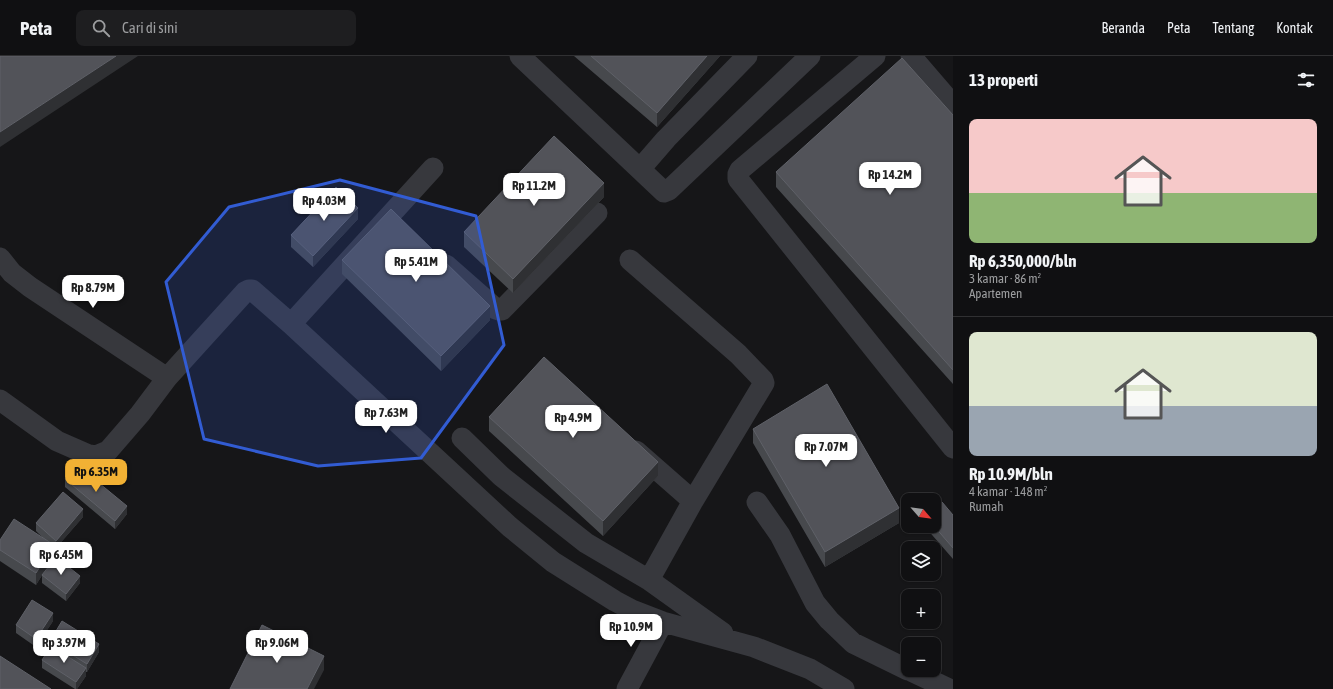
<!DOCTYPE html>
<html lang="id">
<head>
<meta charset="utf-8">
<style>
	:root { --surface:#101012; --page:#1e1e20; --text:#f1f3f6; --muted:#9c9d9f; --line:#303032; --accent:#f2b134 }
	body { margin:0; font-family:"Asap Condensed",sans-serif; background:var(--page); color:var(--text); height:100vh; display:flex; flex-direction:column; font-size:15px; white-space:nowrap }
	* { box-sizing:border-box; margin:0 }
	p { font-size:13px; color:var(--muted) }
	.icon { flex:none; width:22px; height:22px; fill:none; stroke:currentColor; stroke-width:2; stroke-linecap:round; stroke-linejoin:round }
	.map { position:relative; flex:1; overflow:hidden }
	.sheet { display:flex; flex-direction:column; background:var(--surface); width:380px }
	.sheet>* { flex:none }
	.needle { width:26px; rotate:118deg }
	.buttons { position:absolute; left:901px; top:437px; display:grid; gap:8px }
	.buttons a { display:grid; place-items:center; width:40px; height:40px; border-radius:8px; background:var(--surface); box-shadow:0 1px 3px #0004,0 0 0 1px var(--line); font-size:20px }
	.price { position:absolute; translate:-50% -34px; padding:0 9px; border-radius:8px; background:#fff; color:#222; font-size:13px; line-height:26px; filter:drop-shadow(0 1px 2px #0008) }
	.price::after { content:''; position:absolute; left:50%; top:24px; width:12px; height:9px; margin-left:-6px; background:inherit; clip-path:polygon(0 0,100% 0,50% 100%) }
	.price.active { background:var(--accent); color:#111 }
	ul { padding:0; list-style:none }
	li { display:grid; align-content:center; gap:8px; height:212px; padding:0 16px }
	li+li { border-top:1px solid var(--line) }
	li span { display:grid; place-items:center; height:124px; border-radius:8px; color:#555 }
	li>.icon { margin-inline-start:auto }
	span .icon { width:72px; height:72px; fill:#fffc; stroke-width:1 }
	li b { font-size:17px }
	h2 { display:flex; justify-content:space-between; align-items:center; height:48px; padding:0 16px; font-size:17px }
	header { display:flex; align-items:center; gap:24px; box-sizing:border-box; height:56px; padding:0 20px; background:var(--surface); border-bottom:1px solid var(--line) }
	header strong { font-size:19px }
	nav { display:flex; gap:22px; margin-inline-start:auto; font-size:14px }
	.search { width:280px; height:36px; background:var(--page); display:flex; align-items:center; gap:10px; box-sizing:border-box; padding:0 14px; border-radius:8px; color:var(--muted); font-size:15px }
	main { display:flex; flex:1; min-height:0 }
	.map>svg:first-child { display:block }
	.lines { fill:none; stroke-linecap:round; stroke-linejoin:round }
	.minor { stroke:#37383d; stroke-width:21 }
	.wall { fill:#47494d }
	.shaded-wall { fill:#2f3033 }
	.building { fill:#525359; stroke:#5f6168 }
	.marked { fill:#325cd3; fill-opacity:0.2; stroke:#325cd3; stroke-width:3; stroke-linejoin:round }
</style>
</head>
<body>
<header>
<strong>Peta</strong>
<div class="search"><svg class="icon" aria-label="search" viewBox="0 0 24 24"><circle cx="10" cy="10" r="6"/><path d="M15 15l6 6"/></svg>Cari di sini</div>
<nav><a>Beranda</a><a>Peta</a><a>Tentang</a><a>Kontak</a></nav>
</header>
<main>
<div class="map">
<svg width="953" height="633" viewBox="0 0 953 633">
	<rect width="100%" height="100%" fill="#161618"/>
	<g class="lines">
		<path class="minor" d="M520 0 664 136 669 134 810 0
			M875 0 740 114 738 118V123L953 392
			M911 0 953 49
			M640 113 666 83 747 0
			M0 202 12 217 30 231 167 322
			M630 204 738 298 763 324 764 327 693 445 649 524 723 577
			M446 209 496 253 499 254H502L597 157
			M291 268 433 112
			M0 344 57 385 89 399 96 400 108 395 140 358 167 322 245 236 249 234H252L291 268 510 471 553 506 615 545 632 554 663 566 754 591 810 613 844 633
			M462 382 501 420 586 487 649 524
			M636 395 693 445
			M757 446 780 479 815 547 829 564 853 587 908 614
			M909 614 949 633
			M627 633 663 566"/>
	</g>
	<path class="wall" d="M574 0H720L657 71Z
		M953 59V328L776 131V116Z
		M604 141 513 237 464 191V176Z
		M358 163 313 211 291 191V179Z
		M342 204 490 264 441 315 342 218Z
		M489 361 658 420 603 480 489 375Z
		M753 373 899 467 825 511 753 387Z
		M65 423 127 458 115 473 65 431Z
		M953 459V503L926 472V470H934Z
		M83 461 56 492 54 491V500L36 529 0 505V484L44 483 36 475V467Z
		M42 519 80 527 66 545 42 527Z
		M53 565 36 591 16 577V569Z
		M50 585 99 596 87 616H86V620L77 633H75L42 612V604L50 592Z"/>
	<path class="shaded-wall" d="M116 0H138L0 91V76Z
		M707 0H720L657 71V57Z
		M604 127V141L513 237V223Z
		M358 152V163L313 211V200Z
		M490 250V264L441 315V300Z
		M658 406V420L603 480V465Z
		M127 450V458L115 473V465Z
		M899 452V467L825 511V496Z
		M83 453V461L56 492V485Z
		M54 489V500L36 529V517Z
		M80 520V527L66 545V538Z
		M53 557V565L36 591V583Z
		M99 588V596L87 616V608Z
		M324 600V614L314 633H307Z
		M86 612V620L77 633H76V626Z"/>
	<path class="building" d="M0 0H116L0 76Z
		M591 0H707L657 57Z
		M902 2 953 59V314L776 116Z
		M554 80 604 127 513 223 464 176Z
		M336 131 358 152 313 200 291 179Z
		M391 153 490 250 441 300 342 204Z
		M544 301 658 406 603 465 489 361Z
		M827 328 899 452 825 496 753 373Z
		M77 409 127 450 115 465 65 423Z
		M63 436 83 453 56 485 36 467Z
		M942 446 953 459V492L934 470V453Z
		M14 463 54 489 36 517 0 494V484Z
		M56 501 80 520 66 538 42 519Z
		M32 544 53 557 36 583 16 569Z
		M62 565 99 588 87 608 50 585Z
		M262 569 324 600 307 633H230Z
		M51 590 86 612 76 626 42 604Z
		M0 600 51 633H0Z"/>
	<path class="marked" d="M340 124 476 160 504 289 421 402 318 410 204 383 166 226 229 151Z"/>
</svg>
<div class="buttons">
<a><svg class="needle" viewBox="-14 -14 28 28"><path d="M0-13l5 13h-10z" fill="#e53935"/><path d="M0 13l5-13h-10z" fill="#9c9d9f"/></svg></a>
<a><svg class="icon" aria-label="layers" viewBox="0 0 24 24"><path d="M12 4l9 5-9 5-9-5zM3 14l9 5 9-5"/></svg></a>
<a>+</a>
<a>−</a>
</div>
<b class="price" style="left:890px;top:140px">Rp 14.2M</b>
<b class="price" style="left:534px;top:151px">Rp 11.2M</b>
<b class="price" style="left:324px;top:166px">Rp 4.03M</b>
<b class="price" style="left:416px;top:227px">Rp 5.41M</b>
<b class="price" style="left:93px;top:253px">Rp 8.79M</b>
<b class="price" style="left:386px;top:378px">Rp 7.63M</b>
<b class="price" style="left:573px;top:383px">Rp 4.9M</b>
<b class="price" style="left:826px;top:412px">Rp 7.07M</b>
<b class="price active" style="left:96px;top:437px">Rp 6.35M</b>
<b class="price" style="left:61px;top:520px">Rp 6.45M</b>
<b class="price" style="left:631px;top:592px">Rp 10.9M</b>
<b class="price" style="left:64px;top:608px">Rp 3.97M</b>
<b class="price" style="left:277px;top:608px">Rp 9.06M</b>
</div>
<section class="sheet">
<h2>13 properti<svg class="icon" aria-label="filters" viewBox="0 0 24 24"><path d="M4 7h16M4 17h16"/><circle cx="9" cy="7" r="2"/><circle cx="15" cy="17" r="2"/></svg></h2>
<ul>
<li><span style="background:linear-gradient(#f6c9c9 60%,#8fb573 0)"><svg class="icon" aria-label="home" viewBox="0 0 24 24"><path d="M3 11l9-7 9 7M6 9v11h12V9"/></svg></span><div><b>Rp 6,350,000/bln</b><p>3 kamar · 86 m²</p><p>Apartemen</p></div></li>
<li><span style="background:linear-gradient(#dfe7d0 60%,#9aa5b1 0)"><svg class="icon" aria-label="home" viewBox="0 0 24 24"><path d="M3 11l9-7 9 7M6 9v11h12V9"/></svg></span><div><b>Rp 10.9M/bln</b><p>4 kamar · 148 m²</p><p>Rumah</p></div></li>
</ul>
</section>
</main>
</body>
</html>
